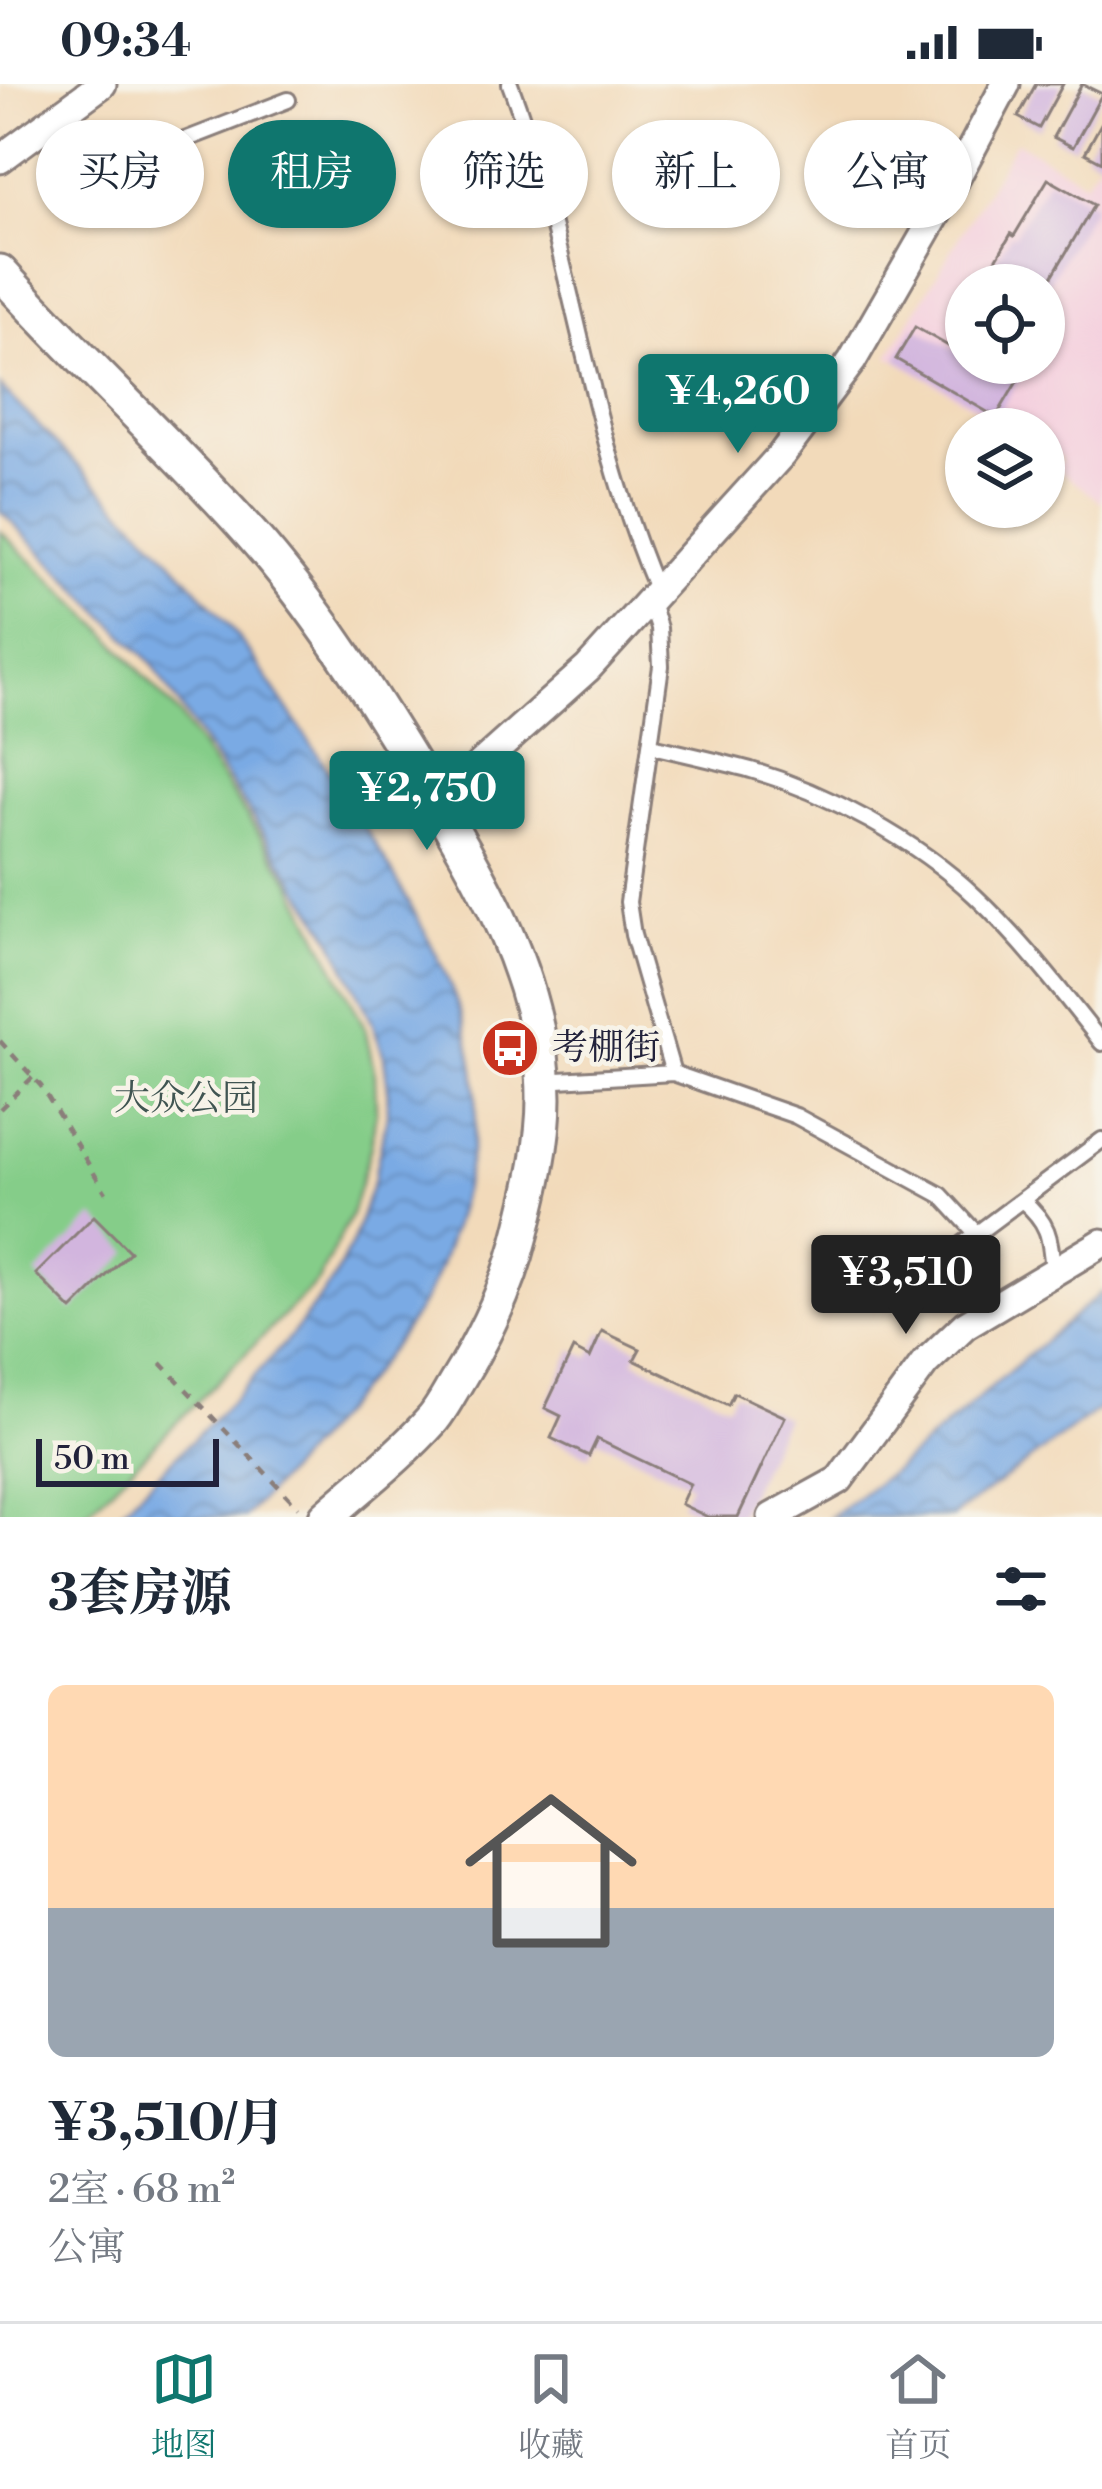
<!DOCTYPE html>
<html lang="zh">
<head>
<meta charset="utf-8">
<style>
	:root { --surface:#fff; --page:#f6f6f7; --text:#1f2937; --muted:#747a83; --line:#e0e1e3; --accent:#0f766e }
	body { margin:0; font-family:"Libre Bodoni","Noto Serif SC",serif; background:var(--page); color:var(--text); height:100vh; display:flex; flex-direction:column; font-size:45px; white-space:nowrap }
	* { box-sizing:border-box; margin:0 }
	p { font-size:39px; color:var(--muted) }
	.icon { flex:none; width:66px; height:66px; fill:none; stroke:currentColor; stroke-width:2; stroke-linecap:round; stroke-linejoin:round }
	.map { position:relative; height:1433px; overflow:hidden }
	.drawer { display:flex; flex-direction:column; background:var(--surface); flex:1 }
	.drawer>* { flex:none }
	.guide { position:absolute; left:36px; top:36px; width:1032px; height:108px; display:flex; gap:24px }
	.buttons { position:absolute; left:945px; top:180px; display:grid; gap:24px }
	.buttons a { display:grid; place-items:center; width:120px; height:120px; border-radius:50%; background:var(--surface); box-shadow:0 3px 9px #0004; font-size:60px }
	.scale { position:absolute; left:36px; bottom:30px; width:183px; box-sizing:border-box; padding-left:12px; border:6px solid #22223b; border-top:0; font-size:33px; line-height:42px; white-space:nowrap; color:#22223b; -webkit-text-stroke:9px #f7f3e8; paint-order:stroke }
	.price { position:absolute; translate:-50% -102px; padding:0 27px; border-radius:12px; background:var(--accent); color:#fff; font-size:39px; line-height:78px; filter:drop-shadow(0 3px 6px #0008) }
	.price::after { content:''; position:absolute; left:50%; top:72px; width:36px; height:27px; margin-left:-18px; background:inherit; clip-path:polygon(0 0,100% 0,50% 100%) }
	.price.active { background:#222; color:#fff }
	ul { padding:0; list-style:none }
	li { display:grid; align-content:center; gap:24px; height:636px; padding:0 48px }
	li+li { border-top:3px solid var(--line) }
	li span { display:grid; place-items:center; height:372px; border-radius:18px; color:#555 }
	li>.icon { margin-inline-start:auto }
	span .icon { width:216px; height:216px; fill:#fffc; stroke-width:1 }
	li b { font-size:51px }
	h2 { display:flex; justify-content:space-between; align-items:center; height:144px; padding:0 48px; font-size:51px }
	.pill { padding:0 42px; border-radius:54px; background:var(--surface); box-shadow:0 3px 9px #0004; font-size:42px; line-height:108px }
	.pill.active { background:var(--accent); color:#fff }
	.status { display:flex; justify-content:space-between; align-items:center; height:84px; padding:0 60px; background:var(--surface); direction:ltr }
	.status svg { height:33px; fill:currentColor }
	.menu { display:flex; justify-content:space-around; align-items:center; height:168px; border-top:3px solid var(--line); background:var(--surface); font-size:33px; color:var(--muted) }
	.menu a { display:grid; justify-items:center; gap:6px }
	.menu .active { color:var(--accent) }
	.map>svg:first-child { display:block }
	.built { fill:#f4cfde; fill-rule:evenodd }
	.green { fill:#85cd89; stroke:#547862; stroke-width:3 }
	.water { fill:url(#water-waves); stroke:#4e6690; stroke-width:3 }
	.building { fill:#d2b5de }
	.lines { fill:none; stroke-linecap:round; stroke-linejoin:round }
	.service-casing { stroke:#8a7e7a; stroke-width:20 }
	.minor-casing { stroke:#8a7e7a; stroke-width:33 }
	.tertiary-casing { stroke:#8a7e7a; stroke-width:39 }
	.path { stroke:#8a7e7a; stroke-width:4.5; stroke-dasharray:9 9; stroke-linecap:butt }
	.service { stroke:#fff; stroke-width:14 }
	.minor { stroke:#fff; stroke-width:27 }
	.tertiary { stroke:#fff; stroke-width:33 }
	.labels { text-anchor:middle; dominant-baseline:central; stroke-width:9; stroke-linejoin:round; paint-order:stroke }
	.poi-label { font-size:36px; fill:#22223b; stroke:#f7f3e8; text-anchor:start }
	.park-label { font-size:36px; fill:#405552; stroke:#f7f3e8 }
</style>
</head>
<body>
<div class="status"><b>09:34</b><svg viewBox="0 0 49 12"><path d="M0 12V9h3v3zM5 12V6h3v6zM10 12V3h3v9zM15 12V0h3v12zM26 1h20v11H26zM47 4h2v5h-2z"/></svg></div>
<div class="map">
<svg width="1102" height="1433" viewBox="0 0 1102 1433">
	<defs>
		<pattern id="water-waves" width="16" height="10" patternUnits="userSpaceOnUse" patternTransform="scale(3)"><rect width="16" height="10" fill="#7aaae4"/><path d="M0 5q4-4 8 0t8 0" fill="none" stroke="#648aba"/></pattern>
	</defs>
	<rect width="100%" height="100%" fill="#f7f3e8"/>
	<filter id="ink" filterUnits="userSpaceOnUse"><feTurbulence type="fractalNoise" baseFrequency=".00833" numOctaves="2"/><feDisplacementMap in="SourceGraphic" scale="24" xChannelSelector="R" yChannelSelector="G"/><feConvolveMatrix kernelMatrix="1 2 1 2 8 2 1 2 1" color-interpolation-filters="sRGB"/></filter>
	<filter id="wash" filterUnits="userSpaceOnUse"><feTurbulence type="fractalNoise" baseFrequency=".004" numOctaves="4" result="noise"/><feDisplacementMap in="SourceGraphic" scale="48" xChannelSelector="R" yChannelSelector="G"/><feGaussianBlur stdDeviation="2.7" result="paint"/><feColorMatrix in="noise" values="0 0 0 0 0 0 0 0 0 0 0 0 0 0 0 0 0 1.4 0 .05"/><feComposite in="paint" operator="in"/></filter>
	<g filter="url(#wash)">
		<rect width="100%" height="100%" fill="#f2daba"/>
		<path class="built" d="M1016 57 1085 98 1097 79 1102 82V419L1056 384 1062 375 1044 364V345H1012L889 272ZM966 201H1044V279H966Z"/>
		<path class="green" d="M0 447 103 545 180 632 293 801 365 944 375 991 376 1027 371 1062 351 1131 318 1197 82 1433H0Z"/>
		<path class="water" d="M0 302C75 381 156 454 226 538 253 571 275 607 299 642 331 690 363 738 392 788 429 853 472 929 476 1007 479 1062 452 1159 428 1209 416 1232 398 1255 382 1276 339 1332 293 1383 244 1433H115L234 1315 291 1252 333 1197 353 1157 373 1098 387 1032 388 1004 384 973 372 937 330 851 151 578 0 426Z
			M1102 1208V1323L952 1433H830L896 1385Z"/>
		<g id="blocks">
			<path class="building" d="M1036 0H1063L1039 44 1018 33Z
				M1082 0 1102 10 1073 63 1053 53Z
				M1102 38V78L1085 69Z
				M1048 95 1094 121 1047 201H986L997 181 994 179 1011 150 1014 152Z
				M915 243 957 267 966 252V279H1028L996 333 896 275Z
				M94 1132 130 1168 72 1226 36 1190Z
				M602 1247 640 1265 634 1276 728 1321 734 1309 785 1333 738 1433H708L681 1420 690 1400 597 1355 589 1372 551 1354 561 1332 545 1324 573 1265 590 1274Z"/>
		</g>
	</g>
	<g filter="url(#ink)">
		<use href="#blocks" fill-opacity="0" stroke="#8a7e7a" stroke-width="3"/>
		<g class="lines">
			<defs>
				<path id="service" d="M510 0C572 165 587 345 657 507
					M48 40 84 82 97 90 288 16
					M650 516 659 544 661 582 628 818 633 851 673 989
					M652 662C685 670 718 677 751 686 828 709 916 756 975 812 1022 856 1062 908 1102 959
					M542 997 673 989 796 1032 941 1111 977 1150
					M1022 1116C1050 1140 1050 1153 1053 1188
					M905 1203 1102 1056"/>
				<path id="minor" d="M0 75 102 0
					M437 719 588 584 782 370 852 277 940 124 1006 0
					M772 1433 839 1396 925 1279 965 1241 1102 1159"/>
				<path id="tertiary" d="M0 188C81 278 171 360 251 450 314 521 369 607 418 688 477 786 544 895 544 1014 544 1059 533 1105 522 1148 509 1202 486 1250 457 1297 449 1310 442 1324 433 1335 401 1371 362 1401 326 1433"/>
			</defs>
			<use href="#service" class="service-casing"/>
			<use href="#minor" class="minor-casing"/>
			<use href="#tertiary" class="tertiary-casing"/>
			<path class="path" d="M0 957 41 1002 106 1109
				M0 1025 33 993
				M161 1279 298 1423"/>
			<use href="#service" class="service"/>
			<use href="#minor" class="minor"/>
			<use href="#tertiary" class="tertiary"/>
		</g>
	</g>
	<defs>
		<symbol id="bus-disc" viewBox="-11 -11 22 22"><circle r="9.5" fill="#c8321e" stroke="#f7f3e8"/><path d="M-5-6H5V4H4V6H2V4H-2V6H-4V4H-5ZM-3.5-4V0h7V-4ZM-3.5 1.2v1.5H-2V1.2ZM2 1.2v1.5H3.5V1.2Z" fill="#fff"/></symbol>
	</defs>
	<g fill-rule="evenodd">
		<use href="#bus-disc" x="477" y="931" width="66" height="66"/>
	</g>
	<g class="labels">
		<g class="poi-label">
			<text x="552" y="964">考棚街</text>
		</g>
		<g class="park-label">
			<text x="186" y="1015">大众公园</text>
		</g>
	</g>
</svg>
<div class="buttons">
<a><svg class="icon" aria-label="locate" viewBox="0 0 24 24"><circle cx="12" cy="12" r="6"/><path d="M12 2v4M12 18v4M2 12h4M18 12h4"/></svg></a>
<a><svg class="icon" aria-label="layers" viewBox="0 0 24 24"><path d="M12 4l9 5-9 5-9-5zM3 14l9 5 9-5"/></svg></a>
</div>
<div class="scale">50 m</div>
<b class="price" style="left:738px;top:372px">¥4,260</b>
<b class="price" style="left:427px;top:769px">¥2,750</b>
<b class="price active" style="left:906px;top:1253px">¥3,510</b>
<div class="guide">
<a class="pill">买房</a>
<a class="pill active">租房</a>
<a class="pill">筛选</a>
<a class="pill">新上</a>
<a class="pill">公寓</a>
</div>
</div>
<section class="drawer">
<h2>3套房源<svg class="icon" aria-label="filters" viewBox="0 0 24 24"><path d="M4 7h16M4 17h16"/><circle cx="9" cy="7" r="2"/><circle cx="15" cy="17" r="2"/></svg></h2>
<ul>
<li><span style="background:linear-gradient(#ffd9b3 60%,#9aa5b1 0)"><svg class="icon" aria-label="home" viewBox="0 0 24 24"><path d="M3 11l9-7 9 7M6 9v11h12V9"/></svg></span><div><b>¥3,510/月</b><p>2室 · 68 m²</p><p>公寓</p></div></li>
</ul>
</section>
<nav class="menu">
<a class="active"><svg class="icon" aria-label="map" viewBox="0 0 24 24"><path d="M3 6l6-2 6 2 6-2v14l-6 2-6-2-6 2zM9 4v14M15 6v14"/></svg>地图</a>
<a><svg class="icon" aria-label="saved" viewBox="0 0 24 24"><path d="M7 4h10v16l-5-4-5 4z"/></svg>收藏</a>
<a><svg class="icon" aria-label="home" viewBox="0 0 24 24"><path d="M3 11l9-7 9 7M6 9v11h12V9"/></svg>首页</a>
</nav>
</body>
</html>
